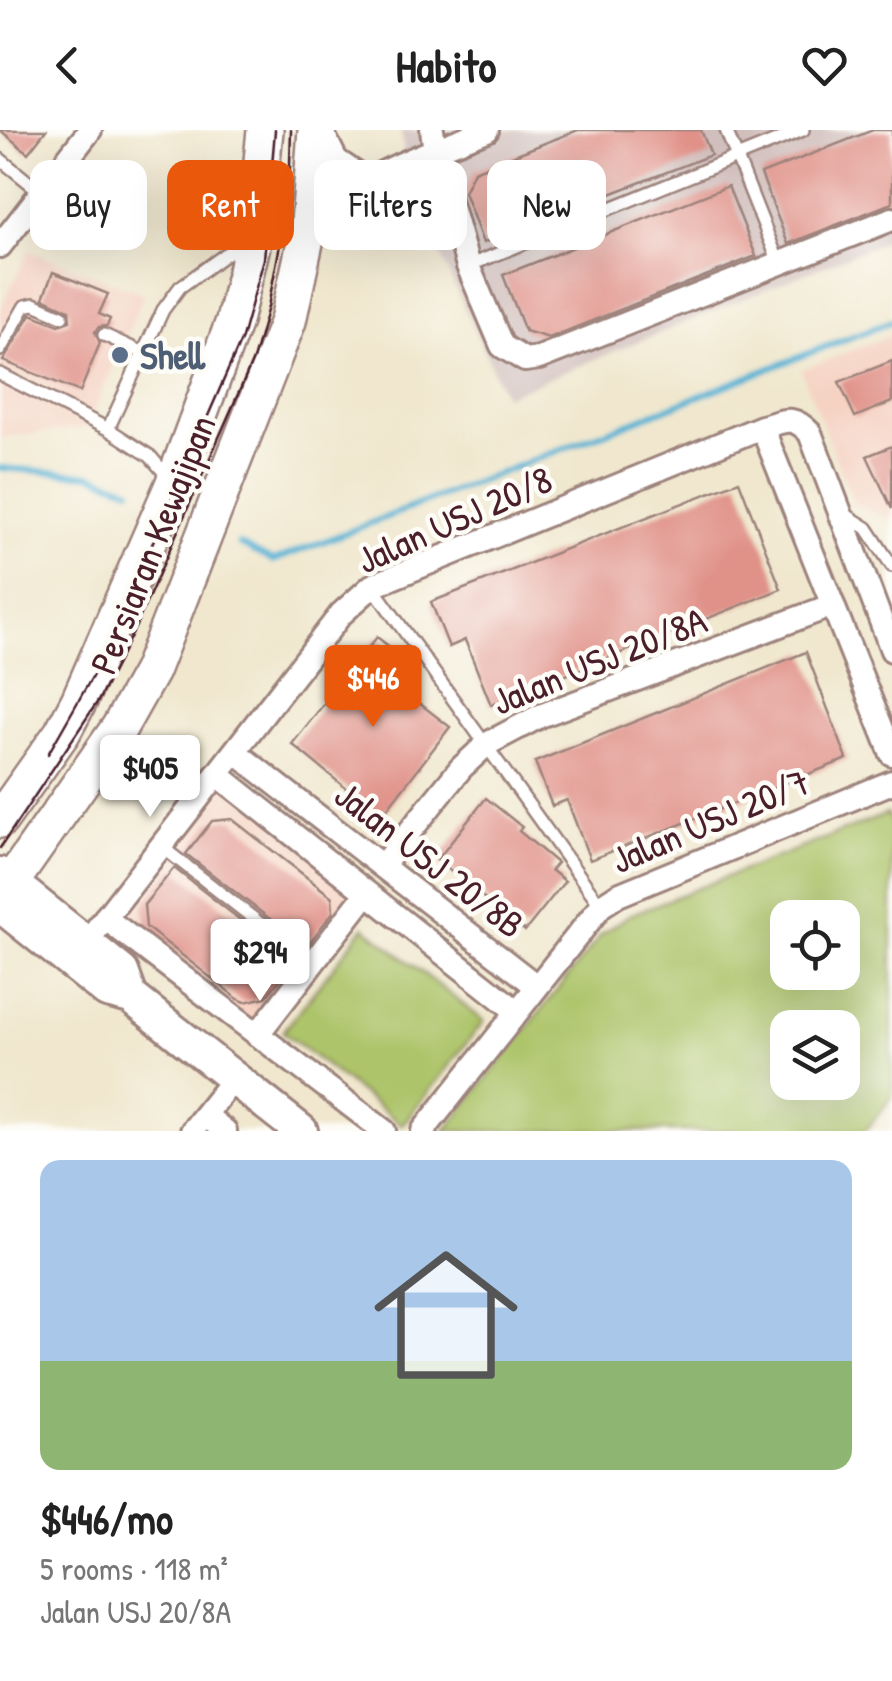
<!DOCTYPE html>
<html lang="en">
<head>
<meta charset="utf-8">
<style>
	:root { --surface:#fff; --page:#f2f2f2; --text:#222; --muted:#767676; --accent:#ea580c }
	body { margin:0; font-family:"Patrick Hand",sans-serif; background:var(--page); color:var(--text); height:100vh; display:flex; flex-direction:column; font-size:38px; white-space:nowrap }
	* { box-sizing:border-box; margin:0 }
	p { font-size:32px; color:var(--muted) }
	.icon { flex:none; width:55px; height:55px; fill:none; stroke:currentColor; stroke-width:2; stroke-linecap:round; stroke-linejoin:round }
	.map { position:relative; height:1001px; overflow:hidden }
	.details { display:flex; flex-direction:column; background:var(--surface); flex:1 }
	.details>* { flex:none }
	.banner { position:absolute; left:30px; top:30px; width:832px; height:90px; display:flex; gap:20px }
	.controls { position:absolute; left:770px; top:770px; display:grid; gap:20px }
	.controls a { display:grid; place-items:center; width:90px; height:90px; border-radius:20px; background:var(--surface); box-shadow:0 10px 40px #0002; font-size:50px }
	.price { position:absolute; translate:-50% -85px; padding:0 22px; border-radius:10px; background:#fff; color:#222; font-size:32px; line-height:65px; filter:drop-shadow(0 2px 5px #0008) }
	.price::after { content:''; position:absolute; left:50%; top:60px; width:30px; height:22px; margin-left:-15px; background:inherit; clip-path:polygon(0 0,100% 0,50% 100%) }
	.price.on { background:var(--accent); color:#fff }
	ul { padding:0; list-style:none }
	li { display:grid; align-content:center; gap:20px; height:530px; padding:0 40px }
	li span { display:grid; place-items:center; height:310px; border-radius:20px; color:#555 }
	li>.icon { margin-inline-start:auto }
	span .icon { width:180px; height:180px; fill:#fffc; stroke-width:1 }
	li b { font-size:42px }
	.chip { padding:0 35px; border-radius:20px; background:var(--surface); box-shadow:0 10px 40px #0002; font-size:35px; line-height:90px }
	.chip.on { background:var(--accent); color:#fff }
	header { display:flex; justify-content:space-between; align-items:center; height:130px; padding:0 40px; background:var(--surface); font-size:45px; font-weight:800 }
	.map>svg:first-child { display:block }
	.built { fill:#f5d2c2 }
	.industrial { fill:#d1bfbd }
	.green { fill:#adc46a; stroke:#7c724a; stroke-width:2.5; fill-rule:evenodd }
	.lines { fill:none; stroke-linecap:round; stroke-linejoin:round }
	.stream { stroke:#56b2d4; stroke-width:6 }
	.building { fill:#e09188 }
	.lane-casing { stroke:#9d837c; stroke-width:16 }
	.street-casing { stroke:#9d837c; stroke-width:28 }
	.secondary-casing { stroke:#9d837c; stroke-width:38 }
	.primary-casing { stroke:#9d837c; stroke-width:40 }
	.lane { stroke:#fff; stroke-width:11 }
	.street { stroke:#fff; stroke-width:22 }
	.secondary { stroke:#fff; stroke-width:32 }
	.primary { stroke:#fff; stroke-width:35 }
	.tram { stroke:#4a1f2b; stroke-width:2.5 }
	.service-dot { fill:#5c6f8a; stroke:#fdfcf7; stroke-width:4 }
	.labels { text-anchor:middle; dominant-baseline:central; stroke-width:9; stroke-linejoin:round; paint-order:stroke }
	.service-label { font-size:38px; font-weight:bold; fill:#4e5e75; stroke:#fdfcf7; text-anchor:start }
	.street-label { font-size:38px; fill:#4a1f2b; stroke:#fdfcf7 }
</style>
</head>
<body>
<header><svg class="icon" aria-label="back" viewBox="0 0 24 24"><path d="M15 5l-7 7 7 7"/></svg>Habito<svg class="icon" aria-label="heart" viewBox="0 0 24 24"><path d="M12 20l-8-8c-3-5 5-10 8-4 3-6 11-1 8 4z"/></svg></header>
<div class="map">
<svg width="892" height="1001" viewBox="0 0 892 1001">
	<rect width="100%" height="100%" fill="#fdfcf7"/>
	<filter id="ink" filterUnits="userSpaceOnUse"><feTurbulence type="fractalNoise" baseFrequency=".01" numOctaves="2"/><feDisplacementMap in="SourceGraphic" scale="20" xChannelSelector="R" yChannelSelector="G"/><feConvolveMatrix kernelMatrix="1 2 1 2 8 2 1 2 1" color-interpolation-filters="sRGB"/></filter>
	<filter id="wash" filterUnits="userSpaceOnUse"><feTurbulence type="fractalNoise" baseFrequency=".0048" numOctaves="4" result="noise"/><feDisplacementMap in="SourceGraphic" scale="40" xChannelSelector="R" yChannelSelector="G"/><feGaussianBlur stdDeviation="2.25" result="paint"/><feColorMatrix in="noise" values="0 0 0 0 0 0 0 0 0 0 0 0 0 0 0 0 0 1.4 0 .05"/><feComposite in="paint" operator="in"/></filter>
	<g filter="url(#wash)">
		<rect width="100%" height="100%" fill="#f0e7ce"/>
		<path class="built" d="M29 121 144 164 86 298 0 307V180Z
			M892 205V389L854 374 801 240Z
			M218 645 367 763 257 905 105 788Z"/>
		<path class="industrial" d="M401 0H892V108L505 266 408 54Z"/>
		<path class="green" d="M887 684 892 694V967L865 1001H445L601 805 629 785ZM788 788H842V842H788ZM788 898H842V952H788Z
			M364 797 484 891 402 995 283 902Z"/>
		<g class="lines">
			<path class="stream" d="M0 338 91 345 130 359
				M239 414 273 431 892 191"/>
		</g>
		<g id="blocks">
			<path class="building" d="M0 0H46L28 23Z
				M578 0H701L711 25 483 113 464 62 474 41Z
				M873 0H892V73L788 114 761 44Z
				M728 56 756 126 549 208 525 201 503 145Z
				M53 142 108 164 99 184 110 189 107 196 99 197 95 202 100 213 80 262 3 231 31 184 59 195 70 191 69 180 43 168Z
				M892 231V272L855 287 839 252Z
				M892 316V379L867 326Z
				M739 351 781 459 491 575 465 510 449 517 431 472Z
				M377 507 416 538 406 550V563L450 597 381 687 292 614Z
				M806 522 847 629 590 730 567 670 552 676 535 632Z
				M486 668 522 697 519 701 557 733 551 740 565 751 525 801 437 730Z
				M232 689 332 767 333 782 306 817 186 724 212 691Z
				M174 738 294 832 266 867 245 872 238 869 146 797 144 775Z"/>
		</g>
	</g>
	<g filter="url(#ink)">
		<use href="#blocks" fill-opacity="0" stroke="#9d837c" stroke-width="2.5"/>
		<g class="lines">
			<defs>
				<path id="lane" d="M726 0 779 133
					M0 29 42 63
					M468 136 803 0
					M104 205 143 223
					M0 220 25 176 34 174 62 186
					M0 244 108 299
					M168 347 150 326 108 299 163 180 180 157 244 111
					M843 383 867 398 892 436
					M372 456 601 776
					M162 717 312 834"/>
				<path id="street" d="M321 0 336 30 367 51
					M432 0 435 21 468 136 502 216 525 230 539 228 892 89
					M309 94C357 46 425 24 487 0
					M0 116 90 0
					M762 297 892 624
					M235 622 535 855
					M218 645 515 880
					M382 736 461 638 487 614 540 586 833 475
					M105 788 384 1001
					M86 813 341 484 372 456 762 297C785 291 792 284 810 303L892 520
					M257 905 367 763
					M205 985 225 1001
					M192 1001 235 947
					M423 1001 601 776 618 765 892 652"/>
				<path id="secondary" d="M0 744 122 842 131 867
					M0 775 107 861 131 867 301 1001"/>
				<path id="primary" d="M0 690 62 603 79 571 173 355 234 191 255 103 265 0
					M0 768 119 598 151 541 288 191 309 94 316 0"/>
			</defs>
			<use href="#lane" class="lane-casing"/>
			<use href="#street" class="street-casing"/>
			<use href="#secondary" class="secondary-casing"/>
			<use href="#primary" class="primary-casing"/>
			<use href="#lane" class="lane"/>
			<use href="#street" class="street"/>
			<use href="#secondary" class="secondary"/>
			<use href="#primary" class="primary"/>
			<path class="tram" d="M48 624 100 533 242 208 264 129 275 0
				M0 718 98 571 136 496 253 230 268 177 289 68 291 0"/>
		</g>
	</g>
	<circle class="service-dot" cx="120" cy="225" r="10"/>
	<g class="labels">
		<g class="service-label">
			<text x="140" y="225">Shell</text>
		</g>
		<g class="street-label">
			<text transform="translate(454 389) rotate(-24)">Jalan USJ 20/8</text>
			<text transform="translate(152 414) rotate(-68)">Persiaran Kewajipan</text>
			<text transform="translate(599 530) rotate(-22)">Jalan USJ 20/8A</text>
			<text transform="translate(710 690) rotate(-23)">Jalan USJ 20/7</text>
			<text transform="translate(430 729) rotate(38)">Jalan USJ 20/8B</text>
		</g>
	</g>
</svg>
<div class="controls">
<a><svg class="icon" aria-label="locate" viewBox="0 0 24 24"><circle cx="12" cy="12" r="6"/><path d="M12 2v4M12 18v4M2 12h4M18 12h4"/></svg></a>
<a><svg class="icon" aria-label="layers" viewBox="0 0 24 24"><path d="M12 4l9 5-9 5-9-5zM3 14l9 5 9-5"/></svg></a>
</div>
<b class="price on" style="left:373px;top:600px">$446</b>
<b class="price" style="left:150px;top:690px">$405</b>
<b class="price" style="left:260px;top:874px">$294</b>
<div class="banner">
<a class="chip">Buy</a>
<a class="chip on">Rent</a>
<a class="chip">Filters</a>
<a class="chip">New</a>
</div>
</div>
<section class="details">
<ul>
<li><span style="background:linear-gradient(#a9c7e8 65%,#8fb573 0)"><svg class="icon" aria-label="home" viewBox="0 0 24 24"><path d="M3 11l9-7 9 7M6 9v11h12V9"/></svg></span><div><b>$446/mo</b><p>5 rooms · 118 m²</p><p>Jalan USJ 20/8A</p></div></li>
</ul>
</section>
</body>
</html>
